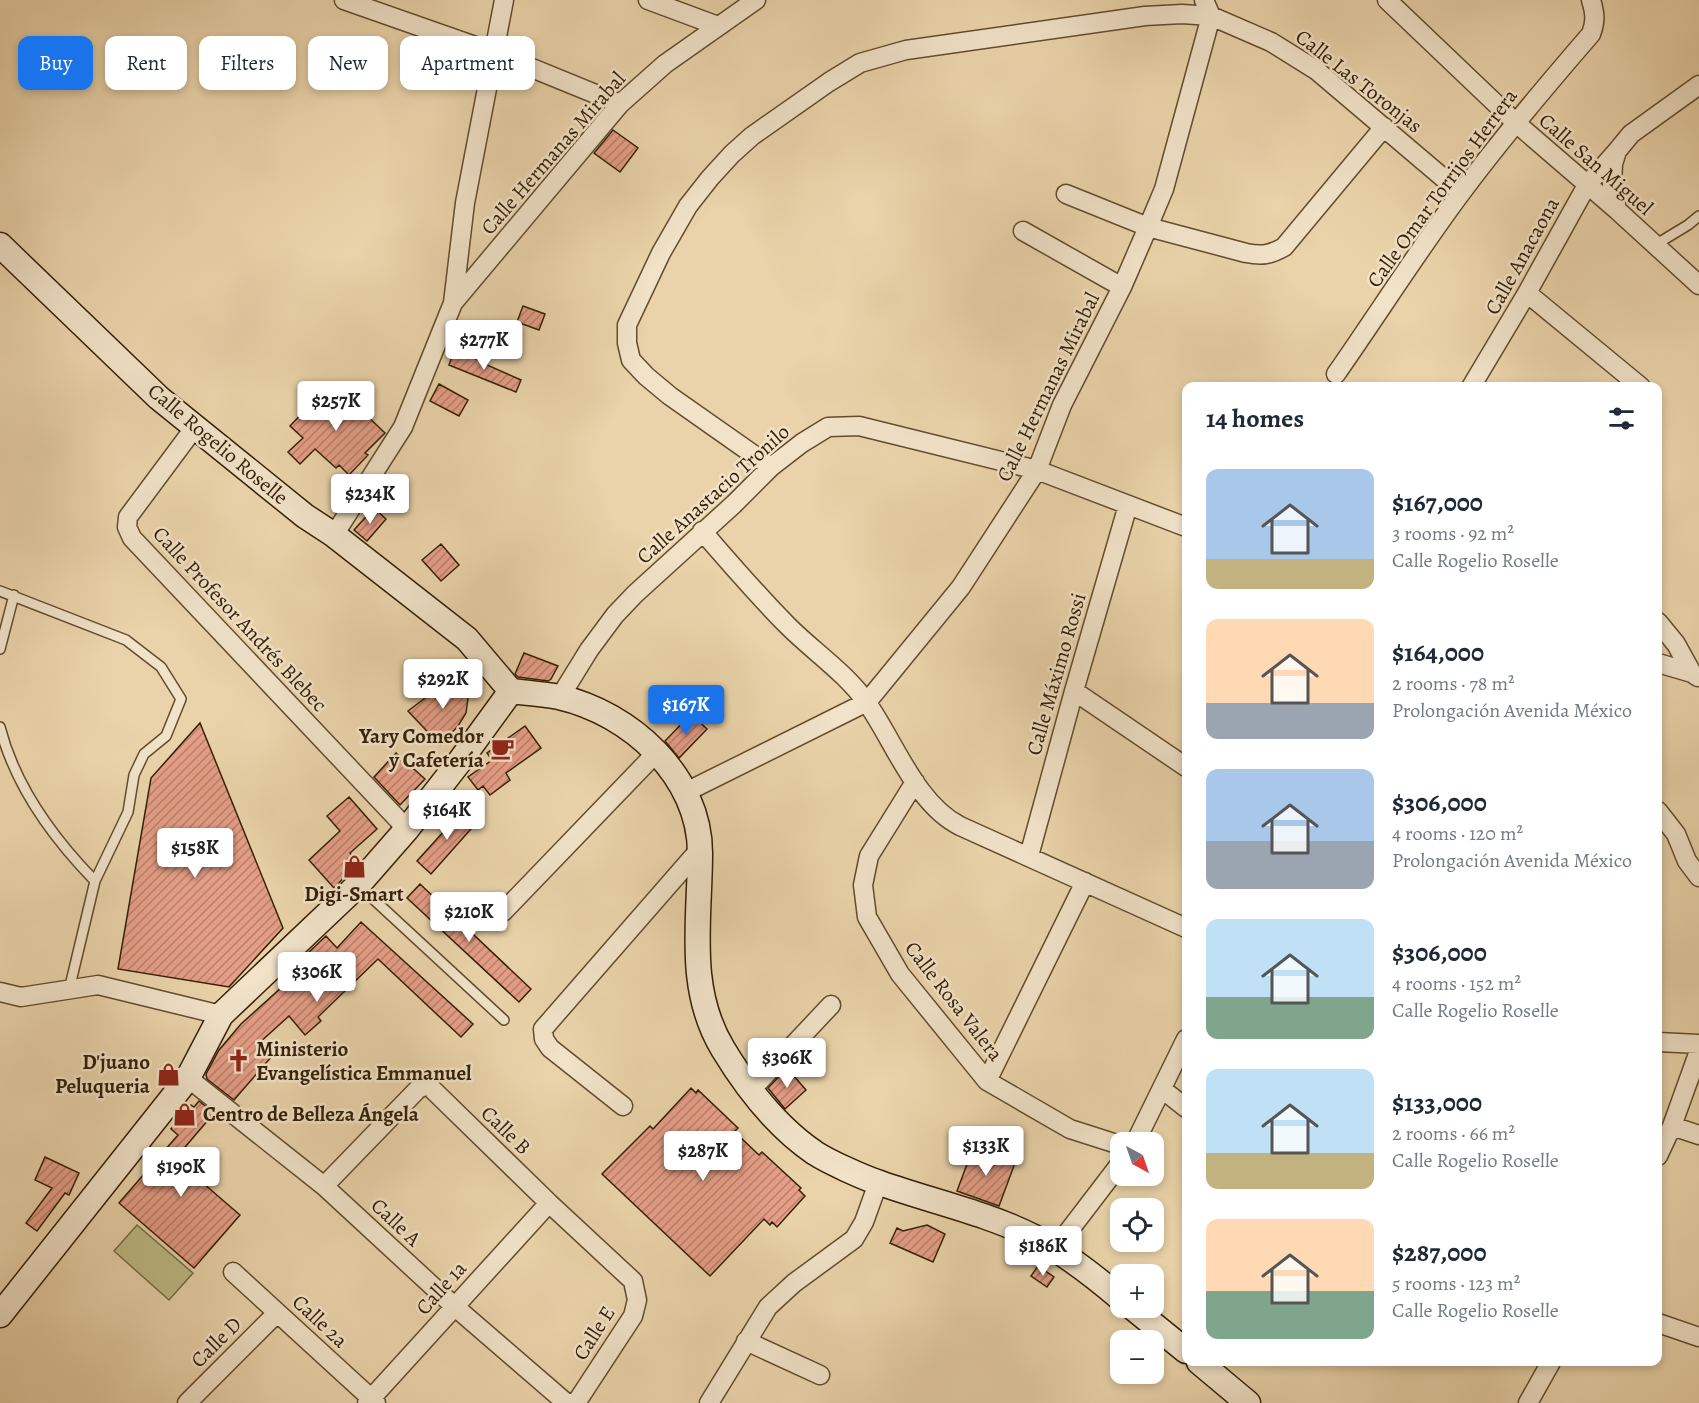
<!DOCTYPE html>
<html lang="en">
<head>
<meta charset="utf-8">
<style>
	:root { --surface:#fff; --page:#f2f2f3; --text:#1f2937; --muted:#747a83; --accent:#1a73e8 }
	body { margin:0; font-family:Alegreya,serif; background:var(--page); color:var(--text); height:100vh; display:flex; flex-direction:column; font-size:22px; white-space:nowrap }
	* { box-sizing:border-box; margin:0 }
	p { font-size:20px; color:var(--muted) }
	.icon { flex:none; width:33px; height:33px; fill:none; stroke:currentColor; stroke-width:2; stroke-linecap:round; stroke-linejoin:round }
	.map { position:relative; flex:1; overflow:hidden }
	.panel { position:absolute; left:1182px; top:382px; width:480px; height:984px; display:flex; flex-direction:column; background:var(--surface); border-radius:12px; box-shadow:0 3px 9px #0003 }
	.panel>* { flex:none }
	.top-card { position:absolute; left:18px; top:36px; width:570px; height:54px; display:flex; gap:12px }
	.needle { width:39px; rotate:140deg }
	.tools { position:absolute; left:1110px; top:1132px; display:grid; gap:12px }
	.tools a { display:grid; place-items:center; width:54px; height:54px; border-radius:12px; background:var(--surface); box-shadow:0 3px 9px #0003; font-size:30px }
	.price { position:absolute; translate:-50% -51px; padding:0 14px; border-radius:6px; background:#fff; color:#222; font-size:20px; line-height:39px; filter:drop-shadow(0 2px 3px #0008) }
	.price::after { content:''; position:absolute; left:50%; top:36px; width:18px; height:14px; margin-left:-9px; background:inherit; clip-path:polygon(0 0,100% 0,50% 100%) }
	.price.active { background:var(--accent); color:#fff }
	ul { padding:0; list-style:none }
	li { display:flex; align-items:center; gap:18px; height:150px; padding:0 24px }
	li span { display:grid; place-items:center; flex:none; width:168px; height:120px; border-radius:12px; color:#555 }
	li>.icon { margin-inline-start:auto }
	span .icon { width:72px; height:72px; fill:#fffc; stroke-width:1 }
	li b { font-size:26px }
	h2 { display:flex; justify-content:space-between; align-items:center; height:72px; padding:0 24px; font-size:26px }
	.chip { padding:0 21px; border-radius:12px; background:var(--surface); box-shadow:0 3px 9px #0003; font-size:21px; line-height:54px }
	.chip.active { background:var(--accent); color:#fff }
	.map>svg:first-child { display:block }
	.park { fill:#bcbb85; stroke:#786d45; stroke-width:1.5 }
	.building { fill:url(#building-hatch); stroke:#341f05; stroke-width:1.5 }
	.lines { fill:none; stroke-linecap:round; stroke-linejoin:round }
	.lane-casing { stroke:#624c2e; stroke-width:12 }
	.street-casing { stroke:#624c2e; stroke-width:21 }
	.secondary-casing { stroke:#341f05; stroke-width:27 }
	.lane { stroke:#f1e2c8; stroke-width:9 }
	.street { stroke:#f1e2c8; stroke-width:18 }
	.secondary { stroke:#f1e2c8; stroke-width:24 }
	.labels { text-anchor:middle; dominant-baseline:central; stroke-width:5; stroke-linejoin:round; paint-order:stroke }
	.street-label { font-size:21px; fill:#341f05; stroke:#f1e2c8 }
	.poi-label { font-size:21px; font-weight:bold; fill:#341f05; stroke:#f1e2c8; text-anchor:end }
</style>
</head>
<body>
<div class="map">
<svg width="1699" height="1403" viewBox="0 0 1699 1403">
	<defs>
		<pattern id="building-hatch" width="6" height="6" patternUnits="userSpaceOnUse" patternTransform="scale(1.5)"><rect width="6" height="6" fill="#e59e87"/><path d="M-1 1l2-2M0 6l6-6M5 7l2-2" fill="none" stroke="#ba806c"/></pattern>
	</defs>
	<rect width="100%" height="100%" fill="#ead3aa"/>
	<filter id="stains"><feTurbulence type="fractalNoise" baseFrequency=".00333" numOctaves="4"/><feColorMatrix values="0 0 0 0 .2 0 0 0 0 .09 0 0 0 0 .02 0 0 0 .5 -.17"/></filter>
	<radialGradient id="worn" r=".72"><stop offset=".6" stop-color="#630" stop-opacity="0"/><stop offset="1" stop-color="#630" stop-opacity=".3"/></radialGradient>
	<path class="park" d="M137 1225 193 1273 169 1300 114 1251Z"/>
	<path class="building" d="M613 130 638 148 620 172 594 153Z
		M523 306 545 314 539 330 517 322Z
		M454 351 488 363 487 365 521 380 516 392 449 365Z
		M439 384 468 400 459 416 430 401Z
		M337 387 385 433 365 453 368 455 349 475 339 465 336 468 315 449 300 464 288 452 303 438 290 426 312 403 317 407Z
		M374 508 386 519 367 541 354 530Z
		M441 544 459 565 441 581 422 560Z
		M524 653 558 666 551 679 548 681 518 677 515 674Z
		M458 673 468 698 466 713 458 726 440 745 408 711Z
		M691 714 707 729 679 758 665 741Z
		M200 723 283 928 229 987 118 969 151 778Z
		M525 726 541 748 506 773 510 780 490 795 483 786 478 790 468 777 492 760 487 753Z
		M396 753 425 779 400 805 374 777Z
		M349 797 377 829 350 853 358 863 334 888 309 860 340 831 327 816Z
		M464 809 478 821 431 874 417 861Z
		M420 884 531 989 519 1002 407 898Z
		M361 922 473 1024 461 1037 378 959 318 1017 321 1021 305 1035 289 1016 258 1044 272 1056 234 1100 207 1079 206 1074 219 1050 241 1024 293 977 288 972 326 936 337 948Z
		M787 1068 806 1090 785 1109 768 1088Z
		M691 1088 696 1093 698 1090 738 1128 735 1131 741 1136 740 1137 759 1155 762 1152 801 1188 799 1190 805 1196 777 1227 772 1222 770 1225 764 1219 710 1276 602 1174 650 1126 653 1129Z
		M199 1101 214 1113 175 1159 240 1215 194 1268 119 1203 178 1135 171 1129 191 1105 194 1107Z
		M973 1148 1015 1163 999 1206 957 1191Z
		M45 1157 79 1173 69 1195 65 1193 37 1231 26 1223 52 1188 35 1180Z
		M927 1225 945 1234 933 1262 890 1243 897 1228 903 1231Z
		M1038 1266 1054 1277 1047 1287 1031 1276Z"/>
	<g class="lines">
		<defs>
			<path id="lane" d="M1655 245 1688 225 1699 216
				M0 591 126 640 161 667 181 699 166 736 144 754 134 775 128 812 95 881 69 990
				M0 649 14 595
				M0 727C15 786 53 838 95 881
				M358 885 504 1020"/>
			<path id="street" d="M344 0 495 53 620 104
				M648 0 718 26
				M1387 0 1515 122 1617 210 1699 285
				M1066 194 1148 227 1246 253C1262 256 1270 255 1284 247L1384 127
				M1617 210 1612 184 1613 164 1617 151 1631 134 1699 85
				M1023 231 1122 287
				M1527 293 1641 387
				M453 303 620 104 665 64 756 0
				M1336 374C1378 314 1417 252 1461 193 1502 138 1546 86 1591 34 1596 21 1595 13 1591 0
				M1471 387 1527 293 1587 185 1617 151
				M195 427 128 517 127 527 132 538 407 829
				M771 467 670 396 646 376 631 360 627 343V325L661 253 688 206 710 178 732 154 752 136 829 82 860 63 906 50 1145 16 1182 14 1211 16 1271 42 1316 70 1461 193
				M702 531C730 563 758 596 788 626 814 652 846 673 867 703 894 741 916 804 960 826L1186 928
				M334 535 403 427 453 303 465 203 504 0
				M1658 622 1676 644 1692 673
				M1658 663 1692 673 1698 677
				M1074 691 1186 767
				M560 697 589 650 615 615 635 594 734 504 771 467 802 443 828 427 859 426 1037 470 1186 527
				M915 782 869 856 863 885 867 917 900 974 987 1081 1070 1129 1120 1145
				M686 792 867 702 961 587 1037 470 1062 405 1122 287 1148 227 1164 189 1211 16 1204 0
				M1658 811 1676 834 1687 861 1699 877
				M1029 856 1074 691 1128 505
				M503 912 657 752
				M0 992 21 997 98 985 221 1015
				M1658 1042 1699 1044
				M188 1078 324 1186 454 1306 564 1401 569 1403
				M987 1081 1085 882
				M1162 1089 1186 1108
				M751 1090 831 1005
				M623 1106 550 1048 544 1039 543 1029 700 849
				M1672 1126 1699 1135
				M1135 1143 1186 1039
				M1658 1156 1672 1126 1699 1051
				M324 1186 418 1089 424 1086 430 1087 549 1203 633 1281 637 1300 633 1316 578 1400 573 1403
				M1055 1249 1120 1164
				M233 1272 376 1403
				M1658 1323 1699 1337
				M746 1341 820 1375
				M187 1403 277 1313
				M367 1403 549 1203
				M709 1403 768 1307 794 1283 854 1239 864 1222 878 1183
				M1528 1403 1551 1362"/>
			<path id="secondary" d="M0 245 159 398 305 516 334 535 467 639 511 691C527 693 543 694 559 697 630 713 700 776 700 853 700 920 686 988 723 1049 746 1087 778 1128 815 1153 829 1162 864 1178 880 1183 930 1201 987 1213 1034 1237 1065 1253 1094 1276 1120 1298
				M1133 1308 1186 1351
				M0 1315 188 1078 221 1015 358 885 407 829 460 761 511 691
				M1199 1362 1248 1403"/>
		</defs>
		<use href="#lane" class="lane-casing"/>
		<use href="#street" class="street-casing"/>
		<use href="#secondary" class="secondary-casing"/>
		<use href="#lane" class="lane"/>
		<use href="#street" class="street"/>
		<use href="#secondary" class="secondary"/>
	</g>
	<defs>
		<symbol id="cafe-bare" viewBox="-9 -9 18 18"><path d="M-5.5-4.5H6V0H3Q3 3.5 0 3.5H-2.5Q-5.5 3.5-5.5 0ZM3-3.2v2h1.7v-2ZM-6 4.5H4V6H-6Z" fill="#8f2418" stroke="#f1e2c8" stroke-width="2.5" paint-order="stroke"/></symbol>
		<symbol id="shop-bare" viewBox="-9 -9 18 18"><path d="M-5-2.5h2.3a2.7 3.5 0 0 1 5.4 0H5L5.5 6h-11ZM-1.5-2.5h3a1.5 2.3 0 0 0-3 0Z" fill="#8f2418" stroke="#f1e2c8" stroke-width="2.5" paint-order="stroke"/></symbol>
		<symbol id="church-bare" viewBox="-9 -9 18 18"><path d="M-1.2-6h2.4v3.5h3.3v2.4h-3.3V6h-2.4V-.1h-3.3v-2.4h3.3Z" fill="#8f2418" stroke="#f1e2c8" stroke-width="2.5" paint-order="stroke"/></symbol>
	</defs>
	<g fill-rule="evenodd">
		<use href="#cafe-bare" x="486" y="732" width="33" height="33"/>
		<use href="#shop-bare" x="338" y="850" width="33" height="33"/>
		<use href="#church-bare" x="222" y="1044" width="33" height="33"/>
		<use href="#shop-bare" x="152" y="1058" width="33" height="33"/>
		<use href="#shop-bare" x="168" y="1098" width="33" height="33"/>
	</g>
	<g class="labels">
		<g class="street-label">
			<text transform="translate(1359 81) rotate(38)">Calle Las Toronjas</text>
			<text transform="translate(553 153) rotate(-49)">Calle Hermanas Mirabal</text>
			<text transform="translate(1596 164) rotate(41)">Calle San Miguel</text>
			<text transform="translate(1442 188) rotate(-54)">Calle Omar Torrijos Herrera</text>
			<text transform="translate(1522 256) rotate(-61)">Calle Anacaona</text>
			<text transform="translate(1048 387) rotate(-64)">Calle Hermanas Mirabal</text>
			<text transform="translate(218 444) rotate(40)">Calle Rogelio Roselle</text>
			<text transform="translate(713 494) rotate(-42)">Calle Anastacio Tronilo</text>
			<text transform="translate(240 619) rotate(47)">Calle Profesor Andrés Blebec</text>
			<text transform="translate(1056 674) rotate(-74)">Calle Máximo Rossi</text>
			<text transform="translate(954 1001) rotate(52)">Calle Rosa Valera</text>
			<text transform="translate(506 1130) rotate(44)">Calle B</text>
			<text transform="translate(396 1222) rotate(43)">Calle A</text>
			<text transform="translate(441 1288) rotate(-48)">Calle 1a</text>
			<text transform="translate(320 1321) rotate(43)">Calle 2a</text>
			<text transform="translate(594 1333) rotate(-58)">Calle E</text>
			<text transform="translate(216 1342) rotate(-45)">Calle D</text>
		</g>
		<g class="poi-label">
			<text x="484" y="736">Yary Comedor<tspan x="484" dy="24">y Cafetería</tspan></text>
			<text x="354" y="894" text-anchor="middle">Digi-Smart</text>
			<text x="256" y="1049" text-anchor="start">Ministerio<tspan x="256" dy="24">Evangelística Emmanuel</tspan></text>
			<text x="150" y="1062">D'juano<tspan x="150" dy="24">Peluqueria</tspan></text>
			<text x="203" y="1114" text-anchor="start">Centro de Belleza Ángela</text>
		</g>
	</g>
	<rect width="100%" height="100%" filter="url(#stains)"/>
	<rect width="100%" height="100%" fill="url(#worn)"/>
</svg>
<div class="tools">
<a><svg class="needle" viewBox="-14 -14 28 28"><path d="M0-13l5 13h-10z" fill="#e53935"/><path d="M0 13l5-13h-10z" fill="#747a83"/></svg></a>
<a><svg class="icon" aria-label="locate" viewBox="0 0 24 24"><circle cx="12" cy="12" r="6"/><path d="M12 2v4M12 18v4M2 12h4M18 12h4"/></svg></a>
<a>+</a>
<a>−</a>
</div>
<b class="price" style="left:484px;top:371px">$277K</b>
<b class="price" style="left:336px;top:432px">$257K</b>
<b class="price" style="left:370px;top:525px">$234K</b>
<b class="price" style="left:443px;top:710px">$292K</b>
<b class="price active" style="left:686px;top:736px">$167K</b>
<b class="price" style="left:447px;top:841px">$164K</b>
<b class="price" style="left:195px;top:879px">$158K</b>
<b class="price" style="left:469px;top:943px">$210K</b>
<b class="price" style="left:317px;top:1003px">$306K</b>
<b class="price" style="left:787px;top:1089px">$306K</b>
<b class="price" style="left:986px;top:1177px">$133K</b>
<b class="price" style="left:703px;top:1182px">$287K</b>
<b class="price" style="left:181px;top:1198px">$190K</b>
<b class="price" style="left:1043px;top:1277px">$186K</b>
<div class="top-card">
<a class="chip active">Buy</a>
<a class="chip">Rent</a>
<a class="chip">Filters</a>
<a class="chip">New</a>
<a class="chip">Apartment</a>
</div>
<section class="panel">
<h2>14 homes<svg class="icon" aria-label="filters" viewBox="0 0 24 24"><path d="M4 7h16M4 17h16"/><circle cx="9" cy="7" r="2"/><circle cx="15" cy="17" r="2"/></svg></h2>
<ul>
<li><span style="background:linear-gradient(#a9c7e8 75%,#c2b280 0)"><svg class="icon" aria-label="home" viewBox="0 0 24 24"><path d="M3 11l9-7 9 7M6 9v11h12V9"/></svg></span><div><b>$167,000</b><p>3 rooms · 92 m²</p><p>Calle Rogelio Roselle</p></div></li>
<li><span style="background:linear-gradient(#ffd9b3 70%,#9aa5b1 0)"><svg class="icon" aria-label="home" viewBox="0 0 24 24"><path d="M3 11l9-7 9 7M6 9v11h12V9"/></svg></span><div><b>$164,000</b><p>2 rooms · 78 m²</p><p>Prolongación Avenida México</p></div></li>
<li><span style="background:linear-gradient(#a9c7e8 60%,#9aa5b1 0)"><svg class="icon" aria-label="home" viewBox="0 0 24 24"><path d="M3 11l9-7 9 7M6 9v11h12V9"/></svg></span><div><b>$306,000</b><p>4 rooms · 120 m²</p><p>Prolongación Avenida México</p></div></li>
<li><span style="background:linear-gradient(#bfe0f5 65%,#7fa58c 0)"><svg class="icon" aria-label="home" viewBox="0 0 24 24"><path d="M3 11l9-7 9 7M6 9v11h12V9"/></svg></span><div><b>$306,000</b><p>4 rooms · 152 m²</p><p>Calle Rogelio Roselle</p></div></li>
<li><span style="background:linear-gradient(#bfe0f5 70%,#c2b280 0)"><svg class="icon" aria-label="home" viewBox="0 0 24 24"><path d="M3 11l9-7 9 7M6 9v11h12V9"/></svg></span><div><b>$133,000</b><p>2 rooms · 66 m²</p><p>Calle Rogelio Roselle</p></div></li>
<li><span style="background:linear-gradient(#ffd9b3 60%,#7fa58c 0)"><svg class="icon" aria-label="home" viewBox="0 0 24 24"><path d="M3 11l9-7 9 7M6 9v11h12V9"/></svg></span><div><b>$287,000</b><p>5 rooms · 123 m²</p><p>Calle Rogelio Roselle</p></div></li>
</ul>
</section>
</div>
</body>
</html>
